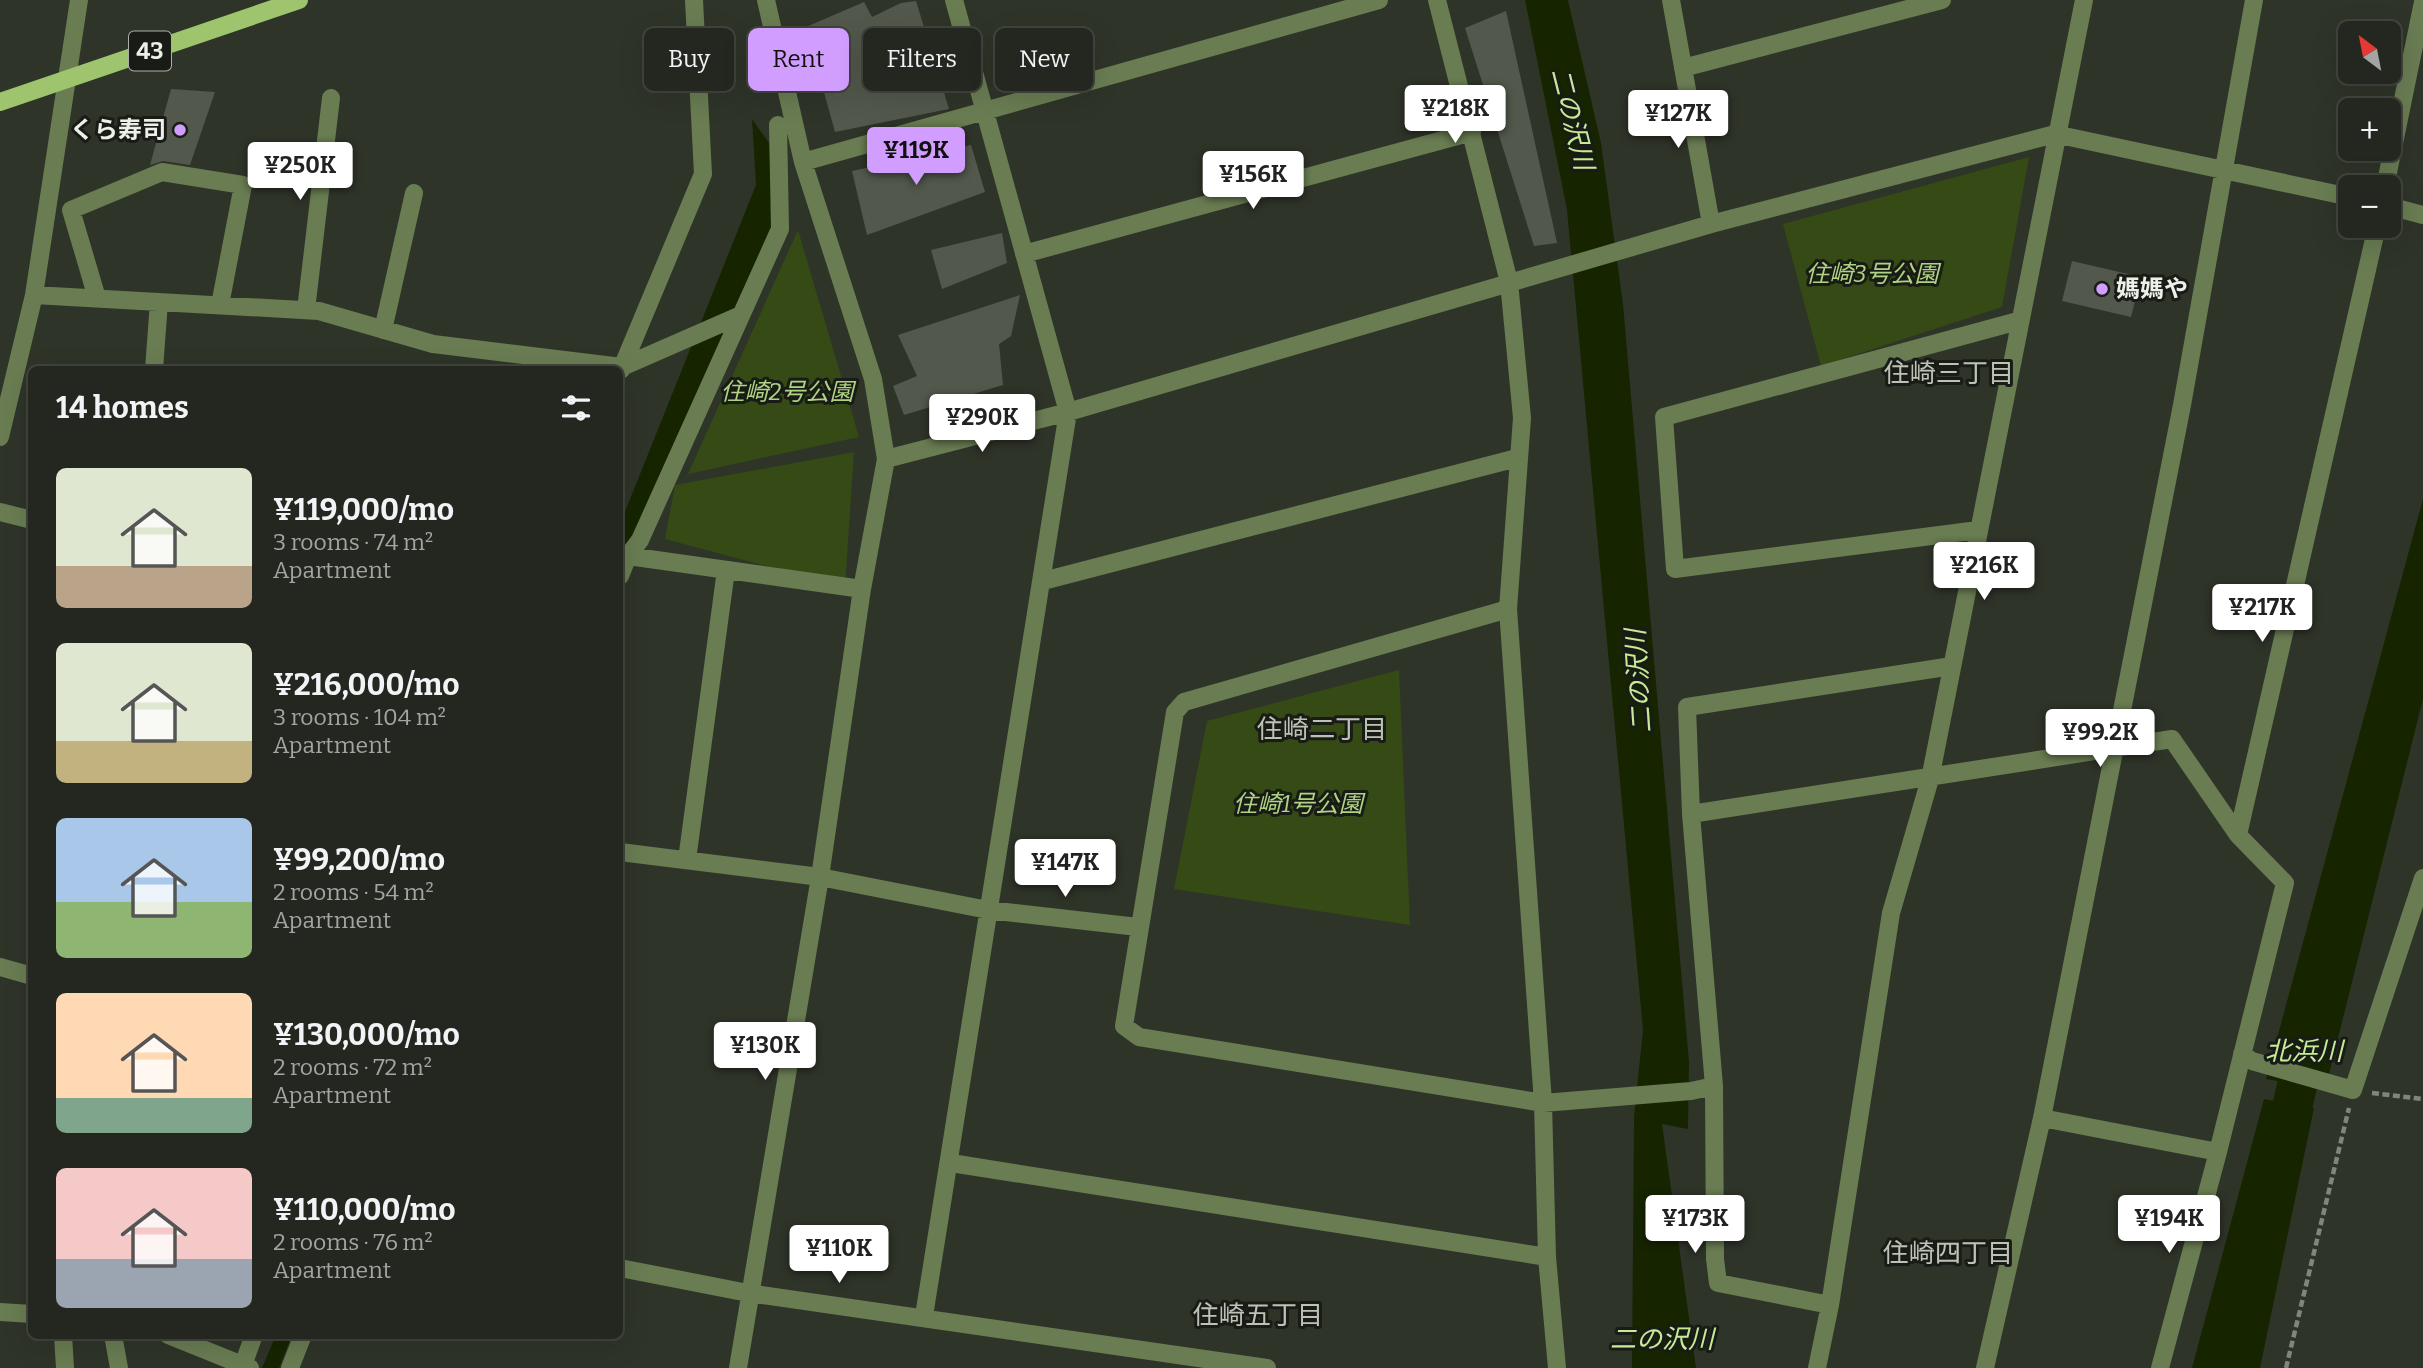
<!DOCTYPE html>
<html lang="en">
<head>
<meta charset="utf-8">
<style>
	:root { --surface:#23271f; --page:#2f332c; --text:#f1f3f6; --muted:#a3a5a4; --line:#40443d; --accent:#d19dfe }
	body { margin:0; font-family:Bitter,"Noto Sans JP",serif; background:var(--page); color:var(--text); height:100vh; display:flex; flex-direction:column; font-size:26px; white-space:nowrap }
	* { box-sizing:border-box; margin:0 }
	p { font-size:23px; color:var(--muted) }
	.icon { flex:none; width:38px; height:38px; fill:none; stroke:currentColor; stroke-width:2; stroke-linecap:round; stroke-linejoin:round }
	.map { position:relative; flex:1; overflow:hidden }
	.drawer { position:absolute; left:28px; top:366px; width:595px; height:973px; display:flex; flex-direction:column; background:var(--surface); border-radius:10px; box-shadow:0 7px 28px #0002,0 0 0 2px var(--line) }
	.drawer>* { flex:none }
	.hud { position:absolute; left:644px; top:28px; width:665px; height:63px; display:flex; gap:14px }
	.needle { width:46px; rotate:328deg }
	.buttons { position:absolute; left:2338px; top:21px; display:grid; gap:14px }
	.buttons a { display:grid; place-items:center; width:63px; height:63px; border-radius:10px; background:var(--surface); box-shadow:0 7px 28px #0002,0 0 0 2px var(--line); font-size:35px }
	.price { position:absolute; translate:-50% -60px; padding:0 16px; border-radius:7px; background:#fff; color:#222; font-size:23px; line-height:46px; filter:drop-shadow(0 2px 4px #0008) }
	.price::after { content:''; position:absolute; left:50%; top:42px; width:21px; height:16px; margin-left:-10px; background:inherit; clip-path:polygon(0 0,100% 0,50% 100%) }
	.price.on { background:var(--accent); color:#111 }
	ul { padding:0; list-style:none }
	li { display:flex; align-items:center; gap:21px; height:175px; padding:0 28px }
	li span { display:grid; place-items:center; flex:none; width:196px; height:140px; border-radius:10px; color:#555 }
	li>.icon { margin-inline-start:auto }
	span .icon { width:84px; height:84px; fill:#fffc; stroke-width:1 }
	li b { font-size:30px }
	h2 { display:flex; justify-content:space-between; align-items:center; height:84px; padding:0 28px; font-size:30px }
	.pill { padding:0 24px; border-radius:10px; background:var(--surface); box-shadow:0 7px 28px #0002,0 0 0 2px var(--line); font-size:24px; line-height:63px }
	.pill.on { background:var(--accent); color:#111 }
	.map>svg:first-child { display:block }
	.green { fill:#354a15 }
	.water { fill:#162500 }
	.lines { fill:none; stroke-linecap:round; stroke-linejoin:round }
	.river { stroke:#162500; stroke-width:40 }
	.building { fill:#52584c }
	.path { stroke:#81867c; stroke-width:4.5; stroke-dasharray:7 3.5; stroke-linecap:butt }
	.minor { stroke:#697c52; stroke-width:18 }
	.major { stroke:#9ec56d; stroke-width:18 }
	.poi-dot { fill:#d19dfe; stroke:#181b16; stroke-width:2.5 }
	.labels { text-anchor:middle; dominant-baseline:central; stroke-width:6; stroke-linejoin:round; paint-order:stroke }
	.shield { fill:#181b16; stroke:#adb0aa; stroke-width:2 }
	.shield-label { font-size:23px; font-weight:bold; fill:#edf0e9 }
	.poi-label { font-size:24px; font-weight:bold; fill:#edf0e9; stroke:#181b16; text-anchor:end }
	.park-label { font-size:24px; font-style:italic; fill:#aed381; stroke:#181b16 }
	.water-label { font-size:26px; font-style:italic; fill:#c5eb97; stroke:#181b16 }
	.neighbourhood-label { font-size:26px; fill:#bcc3b4; stroke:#181b16 }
</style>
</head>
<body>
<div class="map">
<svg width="2423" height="1368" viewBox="0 0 2423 1368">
	<rect width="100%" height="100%" fill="#2f3429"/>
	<path class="green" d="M2029 157 2002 307 1821 366 1783 224Z
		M798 230 859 437 688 474Z
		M854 452 845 587 665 539 675 485Z
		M1399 670 1410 925 1174 889 1207 721Z"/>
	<path class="water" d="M1525 0H1568L1601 143 1623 304 1689 1062 1688 1129 1662 1124 1696 1368H1632L1634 1117 1643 1030 1567 210Z
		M752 119 769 143 773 222 620 570V524L756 185Z
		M2423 499V699L2325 1090 2266 1079Z
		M2264 1099 2314 1108 2260 1368H2192Z
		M276 1335H292L279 1368H262Z"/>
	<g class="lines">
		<path class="river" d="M2281 1156 2309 1033"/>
	</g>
	<path class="building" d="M916 1 949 109 835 132 806 27 864 2 872 17 901 3Z
		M1506 11 1557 243 1534 246 1465 28Z
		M171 89 215 92 190 165 163 161 150 165Z
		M971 145 985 192 867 235 852 171Z
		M1002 233 1007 263 942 289 931 250Z
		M2072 261 2141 277 2131 317 2062 301Z
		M1020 295 1011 336 999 344 1003 385 904 415 893 386 917 376 898 335Z"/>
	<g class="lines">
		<path class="path" d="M2372 1093 2423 1099
			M2286 1368 2349 1108"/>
		<path class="minor" d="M1437 0 1509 282 1522 418 1508 609 1543 1103 1547 1257 1557 1368
			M1671 0 1711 224
			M1683 68 1942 0
			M803 162 1379 0
			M2385 187 2423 2
			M2389 206 2423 215
			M1024 254 1472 132
			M34 295 319 311 433 344 622 367 741 315
			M97 298 71 210 162 172 243 185 220 305
			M306 310 331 98
			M383 330 414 193
			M154 369 159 302
			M621 370 703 174 694 0
			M0 437 34 295 79 0
			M886 459 1068 412 1711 224 2055 134 2350 197
			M0 512 32 520
			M1978 530 1675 569 1664 417 2018 321
			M628 556 862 589
			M620 576 628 556 640 540 780 229 778 125
			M1043 581 1517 458
			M1508 609 1184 702 1175 712 1124 1026 1139 1037 1543 1103 1691 1091 1714 1086
			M1691 814 2172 739 2238 835
			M620 852 820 877 988 910 1138 927
			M687 860 726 570
			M0 967 32 976
			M2242 1054 2252 1061 2353 1090 2423 878
			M2042 1118 2218 1152
			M951 1163 1547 1257
			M620 1268 748 1293 1267 1368
			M1830 1305 1718 1283 1715 1259 1714 1086 1691 814 1687 707 1952 666
			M0 1312 32 1314
			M924 1316 1068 412 954 0
			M63 1335 65 1368
			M113 1335 119 1368
			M168 1335 250 1368
			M243 1365 254 1335
			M290 1368 303 1335
			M738 1368 820 877 862 589 886 459 873 379 803 162 766 0
			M1817 1368 1830 1305 1891 913 1930 779 2084 0
			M1985 1368 2042 1118 2182 405 2254 0
			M2160 1368 2218 1152 2285 883 2238 835 2377 226"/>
		<path class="major" d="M0 102 299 0"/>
	</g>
	<g class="poi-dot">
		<circle cx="180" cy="130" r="7"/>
		<circle cx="2102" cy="289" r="7"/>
	</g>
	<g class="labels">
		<rect class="shield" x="129" y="31.5" width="42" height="39" rx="5"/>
		<g class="shield-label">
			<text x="150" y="51">43</text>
		</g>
		<g class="poi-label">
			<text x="166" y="130">くら寿司</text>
			<text x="2116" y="289" text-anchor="start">媽媽や</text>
		</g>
		<g class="park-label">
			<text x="1872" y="274">住崎3号公園</text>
			<text x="787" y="392">住崎2号公園</text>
			<text x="1298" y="804">住崎1号公園</text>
		</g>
		<g class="water-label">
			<text transform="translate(1572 119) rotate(76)">二の沢川</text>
			<text transform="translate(1639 681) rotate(-94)">二の沢川</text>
			<text x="2304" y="1051">北浜川</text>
			<text x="1662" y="1339">二の沢川</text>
		</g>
		<g class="neighbourhood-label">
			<text x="1949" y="373">住崎三丁目</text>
			<text x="1322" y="729">住崎二丁目</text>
			<text x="1948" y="1253">住崎四丁目</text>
			<text x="1258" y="1315">住崎五丁目</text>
		</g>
	</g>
</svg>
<div class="buttons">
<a><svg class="needle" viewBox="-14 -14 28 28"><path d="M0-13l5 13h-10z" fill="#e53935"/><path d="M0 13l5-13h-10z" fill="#a3a5a4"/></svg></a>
<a>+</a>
<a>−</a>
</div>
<b class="price" style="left:1455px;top:145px">¥218K</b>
<b class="price" style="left:1678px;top:150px">¥127K</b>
<b class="price on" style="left:916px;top:187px">¥119K</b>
<b class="price" style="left:300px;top:202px">¥250K</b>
<b class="price" style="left:1253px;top:211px">¥156K</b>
<b class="price" style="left:982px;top:454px">¥290K</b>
<b class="price" style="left:1984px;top:602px">¥216K</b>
<b class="price" style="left:2262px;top:644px">¥217K</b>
<b class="price" style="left:2100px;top:769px">¥99.2K</b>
<b class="price" style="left:1065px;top:899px">¥147K</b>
<b class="price" style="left:765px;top:1082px">¥130K</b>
<b class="price" style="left:1695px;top:1255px">¥173K</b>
<b class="price" style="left:2169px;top:1255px">¥194K</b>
<b class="price" style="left:839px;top:1285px">¥110K</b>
<div class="hud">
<a class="pill">Buy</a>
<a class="pill on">Rent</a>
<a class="pill">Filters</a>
<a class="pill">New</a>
</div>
<section class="drawer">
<h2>14 homes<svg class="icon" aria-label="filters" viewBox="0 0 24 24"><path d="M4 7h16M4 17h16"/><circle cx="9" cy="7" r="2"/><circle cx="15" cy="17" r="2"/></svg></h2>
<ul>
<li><span style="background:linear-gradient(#dfe7d0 70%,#b9a48a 0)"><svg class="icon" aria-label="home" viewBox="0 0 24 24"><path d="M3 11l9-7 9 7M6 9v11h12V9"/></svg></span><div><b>¥119,000/mo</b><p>3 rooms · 74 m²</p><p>Apartment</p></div></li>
<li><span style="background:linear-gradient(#dfe7d0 70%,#c2b280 0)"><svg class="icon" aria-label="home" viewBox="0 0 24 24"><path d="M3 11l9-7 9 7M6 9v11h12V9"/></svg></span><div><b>¥216,000/mo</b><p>3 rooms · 104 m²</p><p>Apartment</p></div></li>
<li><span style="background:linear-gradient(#a9c7e8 60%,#8fb573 0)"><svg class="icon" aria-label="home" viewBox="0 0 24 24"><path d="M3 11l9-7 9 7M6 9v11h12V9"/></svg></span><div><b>¥99,200/mo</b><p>2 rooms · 54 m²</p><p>Apartment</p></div></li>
<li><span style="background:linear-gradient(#ffd9b3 75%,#7fa58c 0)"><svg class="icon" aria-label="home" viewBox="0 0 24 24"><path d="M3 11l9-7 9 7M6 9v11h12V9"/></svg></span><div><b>¥130,000/mo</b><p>2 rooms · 72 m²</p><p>Apartment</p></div></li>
<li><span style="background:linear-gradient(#f6c9c9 65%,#9aa5b1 0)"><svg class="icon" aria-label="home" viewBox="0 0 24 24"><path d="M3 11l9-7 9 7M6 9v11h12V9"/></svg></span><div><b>¥110,000/mo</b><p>2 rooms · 76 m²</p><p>Apartment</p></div></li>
</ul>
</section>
</div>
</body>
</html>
